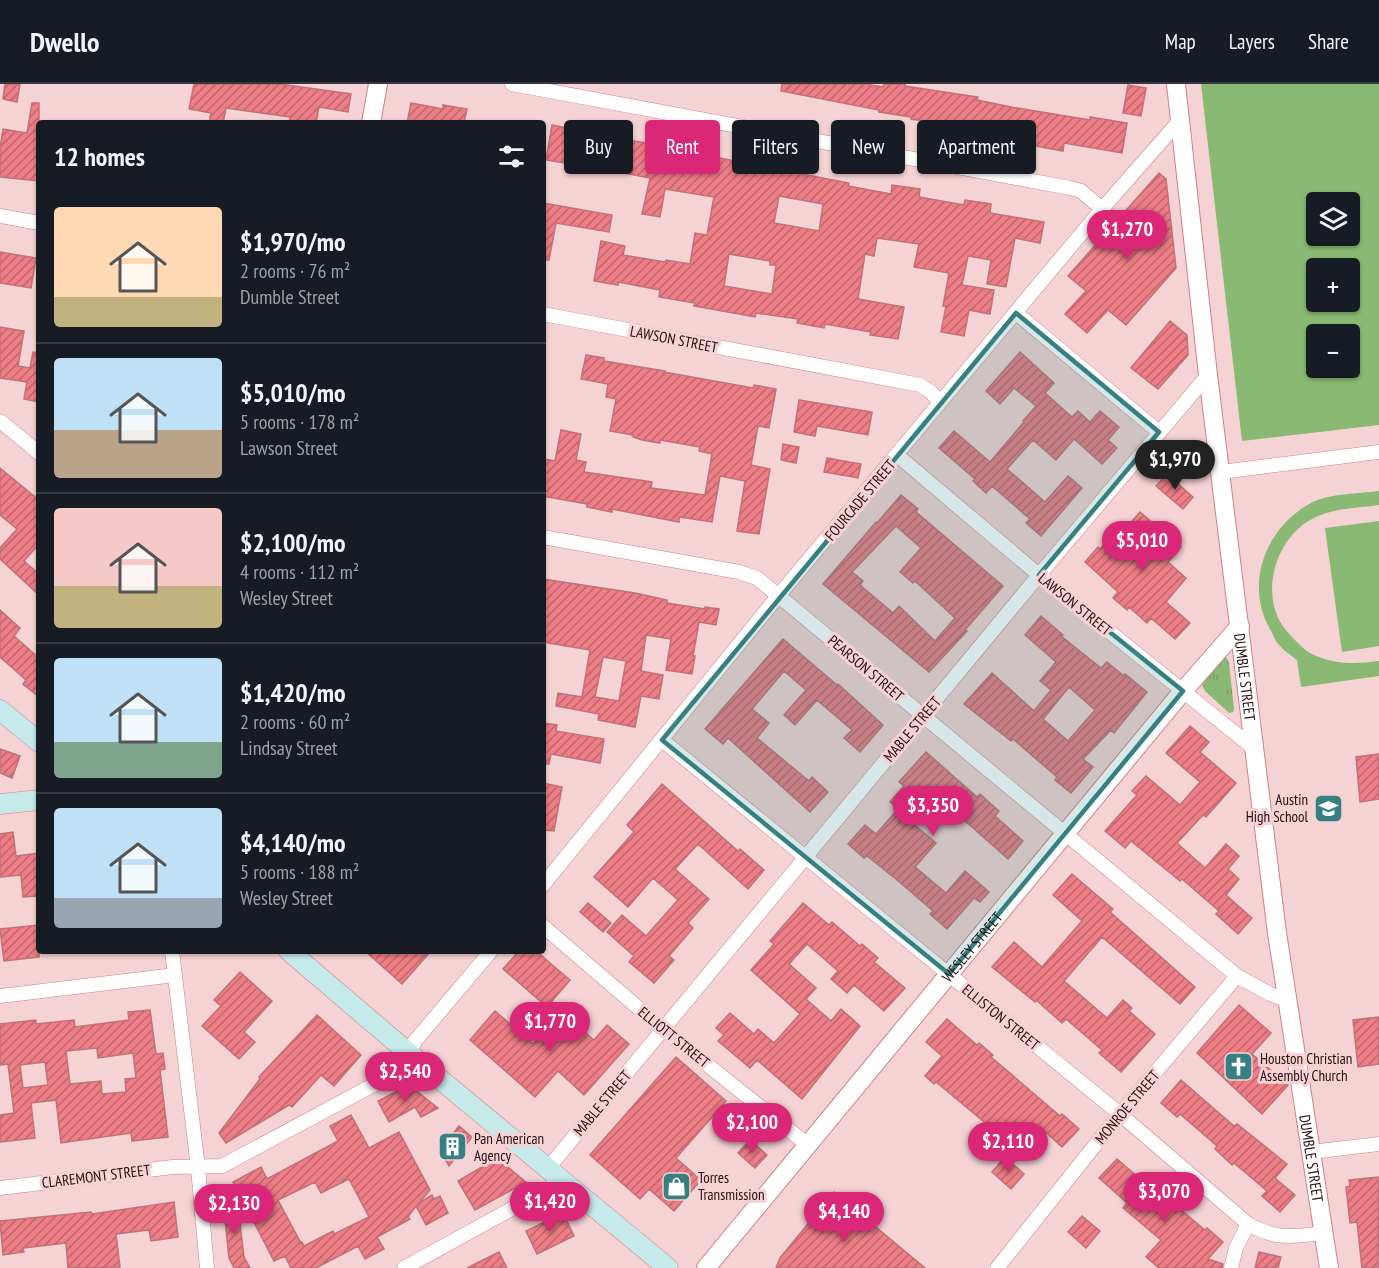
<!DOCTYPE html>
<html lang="en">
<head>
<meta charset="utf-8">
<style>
	:root { --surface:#171b24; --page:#20242c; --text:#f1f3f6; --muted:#9ea1a6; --line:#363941; --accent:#db2777 }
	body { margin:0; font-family:"PT Sans Narrow",sans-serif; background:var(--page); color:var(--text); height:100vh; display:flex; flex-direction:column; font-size:22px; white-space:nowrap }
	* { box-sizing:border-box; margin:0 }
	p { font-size:20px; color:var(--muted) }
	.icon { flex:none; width:33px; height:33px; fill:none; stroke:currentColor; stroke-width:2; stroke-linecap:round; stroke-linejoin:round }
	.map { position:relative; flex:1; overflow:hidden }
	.sheet { position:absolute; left:36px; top:36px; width:510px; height:834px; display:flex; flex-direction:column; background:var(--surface); border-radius:6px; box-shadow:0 2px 4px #0004 }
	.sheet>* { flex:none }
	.banner { position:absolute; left:564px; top:36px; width:570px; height:54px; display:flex; gap:12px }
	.buttons { position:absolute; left:1306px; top:108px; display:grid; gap:12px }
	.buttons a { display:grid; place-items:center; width:54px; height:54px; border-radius:6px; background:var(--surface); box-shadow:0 2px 4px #0004; font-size:30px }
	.price { position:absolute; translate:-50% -51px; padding:0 14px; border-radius:21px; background:var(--accent); color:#fff; font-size:20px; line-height:39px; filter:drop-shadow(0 2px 3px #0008) }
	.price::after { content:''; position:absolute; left:50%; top:36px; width:18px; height:14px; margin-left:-9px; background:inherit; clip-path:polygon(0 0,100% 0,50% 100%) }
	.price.current { background:#222; color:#fff }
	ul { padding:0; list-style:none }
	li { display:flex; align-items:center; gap:18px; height:150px; padding:0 18px }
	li+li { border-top:2px solid var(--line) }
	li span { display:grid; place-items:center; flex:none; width:168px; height:120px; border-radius:6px; color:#555 }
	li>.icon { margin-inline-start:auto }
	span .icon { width:72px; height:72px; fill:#fffc; stroke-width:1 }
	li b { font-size:26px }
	h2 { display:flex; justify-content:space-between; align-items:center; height:72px; padding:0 18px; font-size:26px }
	.pill { padding:0 21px; border-radius:6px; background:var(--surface); box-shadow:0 2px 4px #0004; font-size:21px; line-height:54px }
	.pill.current { background:var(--accent); color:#fff }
	header { display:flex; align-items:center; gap:36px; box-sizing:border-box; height:84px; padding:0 30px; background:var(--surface); border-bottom:2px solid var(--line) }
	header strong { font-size:28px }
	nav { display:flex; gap:33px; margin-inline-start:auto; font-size:21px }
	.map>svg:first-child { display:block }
	.grass { fill:url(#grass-tufts) }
	.pitch { fill:#89b972; fill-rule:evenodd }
	.building { fill:url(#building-hatch); stroke:#c07277; stroke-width:1.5; fill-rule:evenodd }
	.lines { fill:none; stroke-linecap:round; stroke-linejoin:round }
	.minor-casing { stroke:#d18186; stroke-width:15 }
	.tertiary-casing { stroke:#d18186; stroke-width:20 }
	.secondary-casing { stroke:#d18186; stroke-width:21 }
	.minor { stroke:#fff; stroke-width:14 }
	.tertiary { stroke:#fff; stroke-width:18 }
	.secondary { stroke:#c6e9e9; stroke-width:20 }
	.marked { fill:#378081; fill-opacity:0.2; stroke:#378081; stroke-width:4.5; stroke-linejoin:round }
	.labels { text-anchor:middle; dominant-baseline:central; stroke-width:6; stroke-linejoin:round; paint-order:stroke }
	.street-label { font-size:15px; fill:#280b0e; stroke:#f5d2d3 }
	.poi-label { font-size:15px; fill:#280b0e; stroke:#f5d2d3; text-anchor:start }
</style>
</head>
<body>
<header>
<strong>Dwello</strong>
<nav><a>Map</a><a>Layers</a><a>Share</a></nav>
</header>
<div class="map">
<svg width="1379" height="1184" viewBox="0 0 1379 1184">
	<defs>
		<pattern id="grass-tufts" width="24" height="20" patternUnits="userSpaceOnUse" patternTransform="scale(1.5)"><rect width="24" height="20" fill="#89b972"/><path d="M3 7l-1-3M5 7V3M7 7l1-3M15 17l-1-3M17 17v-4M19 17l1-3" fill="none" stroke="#769e62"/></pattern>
		<pattern id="building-hatch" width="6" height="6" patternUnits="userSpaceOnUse" patternTransform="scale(1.5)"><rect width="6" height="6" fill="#ed7d86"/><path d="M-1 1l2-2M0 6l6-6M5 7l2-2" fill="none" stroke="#c0656c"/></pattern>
	</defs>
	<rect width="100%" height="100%" fill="#f5d2d3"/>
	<path class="grass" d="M1226 573 1229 579 1234 625 1233 628 1229 629 1205 607 1202 601 1222 574Z"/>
	<path class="pitch" d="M1201 0H1379V341L1242 357ZM1350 118V152H1317V118ZM1350 184V218H1317V184ZM1317 250H1350V284H1317Z
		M1379 407V421C1359 424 1335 424 1316 433 1280 449 1262 498 1278 534 1283 544 1290 551 1298 559 1302 563 1307 568 1312 570 1334 581 1356 580 1379 577V592L1301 603 1297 576C1291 571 1284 567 1279 561 1275 557 1273 550 1270 545 1244 500 1266 443 1311 419 1330 409 1358 410 1379 407Z
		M1379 437V562L1342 568 1325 444Z"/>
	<path class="building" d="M5 0H20L17 18 3 15Z
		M194 0H280L351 10 348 28 319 23 316 39H289L290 33 226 24 223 39H209L211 29 189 25Z
		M782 0H865L883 3 884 0H905V2L978 13 977 16 1011 23 1090 36V33L1127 39 1122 69 1064 59 1063 67 1019 59 1020 55 980 49 981 46 911 35V33L879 28V26L781 7Z
		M1128 1 1146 4 1141 32 1123 29Z
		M32 19H39V97L0 93V64L3 45 27 49Z
		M411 19 443 25V21L467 25 464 39H407Z
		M552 41 572 45 571 52 621 61 622 55 679 64 678 66 849 99 848 102 891 110 892 101 920 105 919 113 964 121 965 116 991 120 990 129 1044 138 1040 159 1015 154 1006 203 987 200 991 176 968 172 962 201 994 206 990 230 969 226 964 252 941 248 946 222H943L949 189 914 183 919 160 877 154 874 172 865 170 858 215 904 223 898 255 870 251 871 248 825 240 824 244 797 239 798 235 756 229 755 233 694 222 695 219 659 213 660 206 618 198V201L594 197 601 157 625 162 623 171 665 178 666 176 690 180 695 149 707 151 714 113 665 105 660 133 642 130 650 94 603 85V89L581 86 582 82 546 76ZM779 112 823 120 819 147 774 139ZM729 170 770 177V181H776L772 210 724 202Z
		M1159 89 1166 95 1176 184 1126 241 1108 226 1087 249 1065 230 1086 207 1068 192Z
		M543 119 612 131 609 148 556 139 549 176H543Z
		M0 168 36 174 31 204 0 199Z
		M1170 237 1187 251 1188 271 1158 305 1131 284Z
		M0 243 24 247 18 282 30 284 33 268 39 269V318L24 315 27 298 0 294Z
		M1020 268 1054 299 1045 309 1072 333 1078 327 1090 338 1100 327 1119 343 1108 356 1117 364 1102 380 1074 355 1056 376 1033 356 1007 385 1045 418 1068 392 1082 404 1041 452 1026 439 1030 435 992 402 986 409 973 397 975 395 939 364 954 347 990 378 1024 338 1023 337 1036 322 1014 304 1000 320 986 307Z
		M586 271 604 274V277L665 287 664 288 753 304 754 301 776 305 769 344 758 342 751 381 770 385 759 450 737 447 745 397 720 392 712 438 679 433V438L612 425V428L587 423V420L543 412V375L555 377 561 346 581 350 576 376 586 378 584 388 652 398 651 404 705 411 712 370 699 367 700 363 660 356V359L642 356 633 353V351L610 347 616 315 606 313 608 300 581 295Z
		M799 316 872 328 868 351 817 342 815 352 794 348Z
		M783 360 799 363 796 379 781 376Z
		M827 374 861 380 858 394 824 388Z
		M0 384 39 416V460L24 477 39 490V511L0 475V464L17 445 0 431Z
		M1167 390 1193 413 1183 425 1156 402Z
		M901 411 918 425 916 428 1003 502 965 546 967 547 929 588 823 500 876 438 877 439ZM896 442 921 464 900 488 913 499 915 497 955 534 935 557 899 522 893 529 860 501 863 497 852 488Z
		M1140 428 1181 463 1168 478 1186 494 1166 518 1190 539 1175 555 1151 534 1147 539 1129 523 1127 526 1113 514 1118 508 1085 478 1098 463 1100 465 1122 440 1126 444Z
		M543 495 635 509 667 516V519L705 525V523L719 525 716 541 699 538 693 572H695L692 590 666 586 671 555 646 551 641 587 663 591 659 615 641 612 635 643 598 636 599 630 556 622 558 609 582 613 590 566 543 558ZM603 573 626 577 619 617 595 613Z
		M0 526 20 544 14 552 39 574V613L23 600 26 596 0 573Z
		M1041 532 1063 551 1061 552 1101 584 1107 578 1124 592 1125 590 1147 608 1114 649 1111 646 1083 675 1093 683 1071 709 1055 696 1057 693 1013 655 1011 657 964 620 992 589 1034 627 1051 606 1040 597 1056 578 1025 551ZM1069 603 1095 626 1068 657 1043 635Z
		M783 555 837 601 838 600 883 641 860 668 844 654 852 646 817 616 795 641 784 631 806 606 784 587 752 625 769 639 757 654 809 697 812 693 828 708 810 728 728 654 723 660 705 645Z
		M543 639 557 641 556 647 604 655 600 679 551 670 549 680H543Z
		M1190 642 1209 658 1200 668 1236 699 1206 733 1203 731 1177 759 1205 784 1226 760 1239 772 1228 785 1239 795 1226 811 1252 834 1238 850 1216 830 1219 827 1182 795 1180 797 1131 757 1125 764 1105 747 1137 711 1132 707 1146 692 1180 721 1200 698 1166 669Z
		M0 665 20 672 12 694 0 689Z
		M926 668 977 713 980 710 999 727 995 732 1023 757 1008 775 955 728 948 735 928 717 910 737 936 759 915 783 946 809 965 787 989 808 980 818 974 814 947 845 930 830 933 827 896 795 867 772 864 774 848 760 865 741 876 750 898 725 890 718 904 702 899 698Z
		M1379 670V715L1360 718 1356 673Z
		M543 699 562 703 554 747 543 746Z
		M662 700 738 767 740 765 764 786 748 805 698 760 675 785 709 815 688 839 693 844 669 872 674 876 654 899 629 878 634 872 607 848 622 831 646 852 678 816 653 794 628 823 594 793 634 748 627 741Z
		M13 748 16 772 39 769V812L23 813 21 791 0 793V750Z
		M1072 790 1113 825 1110 828 1195 903 1180 920 1102 853 1064 897 1107 934 1123 916 1132 924 1129 927 1155 950 1121 988 1099 969 1102 966 1066 935 1062 939 1036 916 1035 918 992 883 1014 858 1042 883 1082 837 1053 811Z
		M588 819 611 839 603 848 580 828Z
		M803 819 829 841 832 838 860 862 862 860 878 874 874 878 905 904 884 927 854 901 847 909 831 895 838 887 807 860 789 880 816 904 806 915 831 937 841 925 860 942 802 1015 757 976 750 984 718 957 724 951 716 944 730 929 754 950 758 945 774 959 800 930 751 886 774 860 770 857Z
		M39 841V873L4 877 0 845Z
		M365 867H431L402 900Z
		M519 867H536L570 896 547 923 503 885Z
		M240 888 272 917 244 948 255 958 239 975 202 942 221 922 214 916Z
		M1239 921 1271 949 1252 970 1288 1001 1262 1030 1197 969Z
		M150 926 156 970 163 969 165 985 160 986 168 1053 132 1057 131 1049 61 1059 56 1016 31 1019 35 1054 0 1058V1031L14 1029 8 980 0 981V940L36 936V940L74 936 75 943 129 936 128 928ZM97 964 98 974 133 969 136 994 125 995 126 1008 102 1010 101 997 70 1000 66 967ZM45 978 48 1001 23 1004 20 981Z
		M495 927 533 960 561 928 594 956 607 941 629 960 584 1011 558 987 535 1013 470 956Z
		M317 931 361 971 334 1002 321 991 292 1023 289 1021 226 1059 219 1049 260 995 259 993Z
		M1379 933V980L1358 983 1353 936Z
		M947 935 977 961 979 959 993 971 991 973 1060 1032 1062 1030 1079 1045 1062 1063 1039 1042 1018 1066 936 998 934 1000 925 992 942 972 926 958Z
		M676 973 726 1017 676 1074 701 1096 674 1127 649 1105 640 1115 590 1071Z
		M1181 996 1234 1042 1237 1040 1287 1080 1275 1094 1295 1111 1280 1128 1262 1112 1267 1107 1234 1079 1232 1081 1215 1065 1217 1062 1180 1030 1177 1033 1161 1019Z
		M409 1001 438 1024 421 1033 415 1023 389 1038 378 1017Z
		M351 1031 369 1064 399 1048 430 1106 419 1119 432 1111 434 1115 440 1112 448 1129 426 1141 416 1122 408 1133 410 1135 377 1153 384 1165 365 1175 358 1162 316 1184H291L285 1172 274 1177 233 1098 261 1083 267 1095 338 1057 330 1042ZM349 1095 369 1133 334 1150 333 1147 304 1162 302 1158 301 1159 278 1116 315 1098 321 1109Z
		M459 1042 472 1053 449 1082 440 1066Z
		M750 1056 767 1071 755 1084 738 1069Z
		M1005 1073 1024 1090 1011 1105 992 1088Z
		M497 1074 526 1098 475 1126 458 1097Z
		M1117 1075 1172 1122 1174 1120 1205 1146 1207 1144 1223 1158 1208 1175 1223 1180 1222 1184H1159L1146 1173 1161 1156 1123 1124 1127 1119 1099 1094Z
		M1379 1093 1378 1184H1362L1357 1138 1350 1139 1346 1103 1350 1102 1349 1096Z
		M834 1108 925 1184H776L780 1174Z
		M237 1115 244 1173 250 1184H234L229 1174 223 1117Z
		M174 1118 178 1153 151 1157 149 1146 116 1150 120 1183 68 1184 66 1159 23 1164 24 1168 3 1171 0 1137 91 1128 92 1130Z
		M563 1129 574 1152 537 1170 526 1147Z
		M1082 1132 1100 1147 1086 1164 1068 1148Z
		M499 1168 507 1184H467Z
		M1259 1168 1281 1173 1278 1184H1255Z"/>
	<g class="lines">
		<defs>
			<path id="minor" d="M512 0 1070 104 1081 107 1102 125
				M0 132 39 139
				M1016 229 1159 348
				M543 230 920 301 931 308 940 319
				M0 337 39 369
				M897 371 1039 491 1256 666
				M1221 388 1379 368
				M543 453 739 488 757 494 1237 892 1270 910 1288 917
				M662 656 1120 1030 1248 1140C1279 1157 1292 1152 1325 1149
				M543 801 779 511 1102 125 1181 35
				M543 842 664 946 808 1061
				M172 867 198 1084 207 1184
				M0 912 175 891
				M1311 1068 1379 1060
				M549 1083 1039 491 1208 291
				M0 1104 173 1083 222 1082 403 985 415 957 491 867
				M404 1184 564 1096
				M997 1184 1120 1030 1237 892
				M1231 1184 1236 1164 1248 1140"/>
			<g id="tertiary">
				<path id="s1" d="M1176 0 1208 291 1277 849 1329 1184"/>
				<path d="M371 39 378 0"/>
				<path id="s2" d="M706 1184 1183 607 1240 542"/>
			</g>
			<path id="secondary" d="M0 626 39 658
				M0 720 39 716
				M289 867 418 977 668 1184"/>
		</defs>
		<use href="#minor" class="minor-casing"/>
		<use href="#tertiary" class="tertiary-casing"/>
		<use href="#secondary" class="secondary-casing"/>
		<use href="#minor" class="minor"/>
		<use href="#tertiary" class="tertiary"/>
		<use href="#secondary" class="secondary"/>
	</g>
	<path class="marked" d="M1016 229 1159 348 1039 491 1183 607 949 890 662 656Z"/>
	<defs>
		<symbol id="school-square" viewBox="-11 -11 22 22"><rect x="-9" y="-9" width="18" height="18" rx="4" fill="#378081" stroke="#f5d2d3"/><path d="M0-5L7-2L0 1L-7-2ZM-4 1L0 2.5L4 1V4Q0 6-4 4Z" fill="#fff"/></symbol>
		<symbol id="church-square" viewBox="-11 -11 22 22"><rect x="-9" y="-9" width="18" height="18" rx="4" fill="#378081" stroke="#f5d2d3"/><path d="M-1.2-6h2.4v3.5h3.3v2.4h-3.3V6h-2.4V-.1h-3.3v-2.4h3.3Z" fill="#fff"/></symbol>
		<symbol id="building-square" viewBox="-11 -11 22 22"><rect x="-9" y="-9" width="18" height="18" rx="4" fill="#378081" stroke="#f5d2d3"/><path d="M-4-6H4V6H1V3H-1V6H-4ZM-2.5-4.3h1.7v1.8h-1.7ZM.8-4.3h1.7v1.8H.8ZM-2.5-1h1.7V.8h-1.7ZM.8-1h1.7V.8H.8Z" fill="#fff"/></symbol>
		<symbol id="shop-square" viewBox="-11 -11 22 22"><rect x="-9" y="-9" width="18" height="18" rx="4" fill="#378081" stroke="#f5d2d3"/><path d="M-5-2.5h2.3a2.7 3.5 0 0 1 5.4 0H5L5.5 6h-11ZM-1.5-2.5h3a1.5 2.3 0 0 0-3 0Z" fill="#fff"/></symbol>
	</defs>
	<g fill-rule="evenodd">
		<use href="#school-square" x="1312" y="708" width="33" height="33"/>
		<use href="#church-square" x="1222" y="966" width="33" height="33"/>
		<use href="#building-square" x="436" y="1046" width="33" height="33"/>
		<use href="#shop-square" x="660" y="1086" width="33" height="33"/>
	</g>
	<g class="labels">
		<g class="street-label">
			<text transform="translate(674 255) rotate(11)">LAWSON STREET</text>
			<text transform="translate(860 416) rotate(-50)">FOURCADE STREET</text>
			<text transform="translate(1075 520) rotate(39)">LAWSON STREET</text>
			<text transform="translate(866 584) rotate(40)">PEARSON STREET</text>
			<text stroke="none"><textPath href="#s1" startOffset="597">DUMBLE STREET</textPath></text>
			<text transform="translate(912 645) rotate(-50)">MABLE STREET</text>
			<text stroke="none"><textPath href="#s2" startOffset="417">WESLEY STREET</textPath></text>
			<text transform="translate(1001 933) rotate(39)">ELLISTON STREET</text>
			<text transform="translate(674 953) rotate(39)">ELLIOTT STREET</text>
			<text transform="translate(602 1019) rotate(-50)">MABLE STREET</text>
			<text transform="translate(1127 1023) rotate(-50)">MONROE STREET</text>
			<text stroke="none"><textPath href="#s1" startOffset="1083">DUMBLE STREET</textPath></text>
			<text transform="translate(96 1092) rotate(-7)">CLAREMONT STREET</text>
		</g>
		<g class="poi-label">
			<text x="1308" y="715" text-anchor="end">Austin<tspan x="1308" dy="17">High School</tspan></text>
			<text x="1260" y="974">Houston Christian<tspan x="1260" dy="17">Assembly Church</tspan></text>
			<text x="474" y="1054">Pan American<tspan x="474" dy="17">Agency</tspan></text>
			<text x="698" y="1093">Torres<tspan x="698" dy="17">Transmission</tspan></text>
		</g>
	</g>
</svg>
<div class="buttons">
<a><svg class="icon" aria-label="layers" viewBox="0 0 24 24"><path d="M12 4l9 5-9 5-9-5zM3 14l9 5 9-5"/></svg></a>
<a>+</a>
<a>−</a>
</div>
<b class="price" style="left:1127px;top:177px">$1,270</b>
<b class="price current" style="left:1175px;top:407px">$1,970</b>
<b class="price" style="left:1142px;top:488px">$5,010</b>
<b class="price" style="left:933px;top:753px">$3,350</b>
<b class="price" style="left:550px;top:969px">$1,770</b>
<b class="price" style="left:405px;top:1019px">$2,540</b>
<b class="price" style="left:752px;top:1070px">$2,100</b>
<b class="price" style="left:1008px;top:1089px">$2,110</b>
<b class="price" style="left:1164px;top:1139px">$3,070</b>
<b class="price" style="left:550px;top:1149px">$1,420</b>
<b class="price" style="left:234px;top:1151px">$2,130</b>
<b class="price" style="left:844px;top:1159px">$4,140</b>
<div class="banner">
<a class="pill">Buy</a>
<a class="pill current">Rent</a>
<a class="pill">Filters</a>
<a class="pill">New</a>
<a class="pill">Apartment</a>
</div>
<section class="sheet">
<h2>12 homes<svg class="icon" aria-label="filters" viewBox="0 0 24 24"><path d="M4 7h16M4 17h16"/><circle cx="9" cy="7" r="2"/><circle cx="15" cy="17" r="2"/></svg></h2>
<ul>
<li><span style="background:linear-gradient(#ffd9b3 75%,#c2b280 0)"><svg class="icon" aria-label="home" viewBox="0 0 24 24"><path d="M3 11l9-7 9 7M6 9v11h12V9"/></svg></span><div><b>$1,970/mo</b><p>2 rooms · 76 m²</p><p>Dumble Street</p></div></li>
<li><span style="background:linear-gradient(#bfe0f5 60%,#b9a48a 0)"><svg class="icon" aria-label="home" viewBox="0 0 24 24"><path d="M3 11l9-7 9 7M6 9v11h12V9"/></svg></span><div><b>$5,010/mo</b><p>5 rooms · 178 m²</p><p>Lawson Street</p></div></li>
<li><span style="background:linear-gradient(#f6c9c9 65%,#c2b280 0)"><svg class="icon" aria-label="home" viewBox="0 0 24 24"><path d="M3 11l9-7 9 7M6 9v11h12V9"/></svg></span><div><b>$2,100/mo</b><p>4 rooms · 112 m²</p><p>Wesley Street</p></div></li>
<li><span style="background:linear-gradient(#bfe0f5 70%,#7fa58c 0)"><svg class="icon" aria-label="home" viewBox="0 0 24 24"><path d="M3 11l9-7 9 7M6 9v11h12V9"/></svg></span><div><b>$1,420/mo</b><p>2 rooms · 60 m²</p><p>Lindsay Street</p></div></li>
<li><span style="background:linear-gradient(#bfe0f5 75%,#9aa5b1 0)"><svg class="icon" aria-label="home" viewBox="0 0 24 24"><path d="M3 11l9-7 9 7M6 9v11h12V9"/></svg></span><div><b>$4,140/mo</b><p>5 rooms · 188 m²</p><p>Wesley Street</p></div></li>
</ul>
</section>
</div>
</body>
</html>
